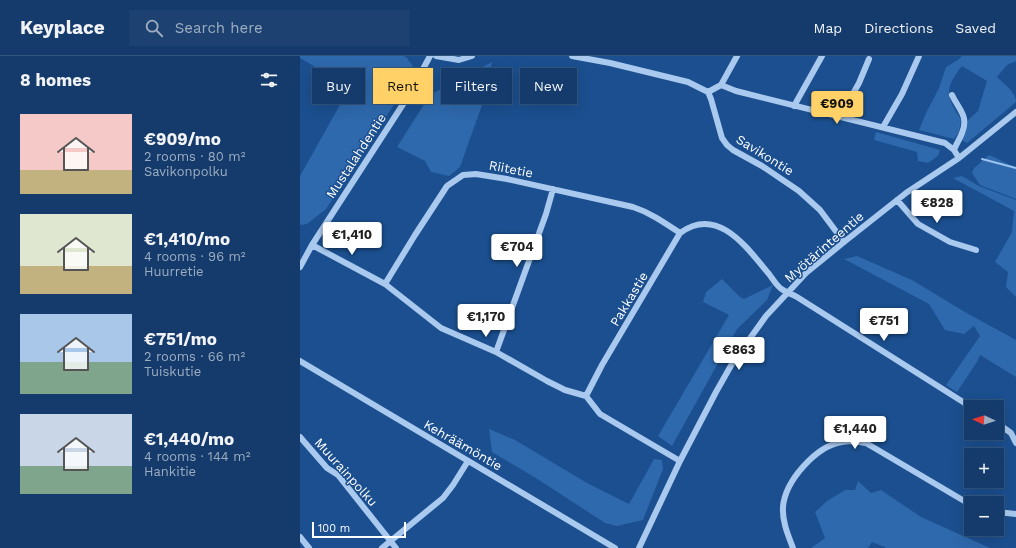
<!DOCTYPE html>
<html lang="en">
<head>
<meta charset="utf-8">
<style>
	:root { --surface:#143b6b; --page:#1d4271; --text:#f1f3f6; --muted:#9dadc1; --line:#33557e; --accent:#ffd166 }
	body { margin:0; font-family:"Work Sans",sans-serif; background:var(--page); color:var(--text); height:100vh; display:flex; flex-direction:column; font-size:15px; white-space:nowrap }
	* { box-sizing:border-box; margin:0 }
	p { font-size:13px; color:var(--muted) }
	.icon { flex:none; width:22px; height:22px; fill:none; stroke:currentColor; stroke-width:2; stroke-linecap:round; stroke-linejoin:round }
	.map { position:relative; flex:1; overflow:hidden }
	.sheet { display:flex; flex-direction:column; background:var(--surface); width:300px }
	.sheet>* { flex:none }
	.top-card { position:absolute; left:12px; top:12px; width:380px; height:36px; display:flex; gap:8px }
	.needle { width:26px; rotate:274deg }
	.fabs { position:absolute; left:664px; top:344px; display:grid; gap:8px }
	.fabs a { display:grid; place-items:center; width:40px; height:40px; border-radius:0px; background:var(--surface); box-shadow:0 4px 16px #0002,0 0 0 1px var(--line); font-size:20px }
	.scale { position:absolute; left:12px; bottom:10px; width:94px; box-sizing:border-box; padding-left:4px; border:2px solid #fff; border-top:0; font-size:11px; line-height:14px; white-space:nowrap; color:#fff; -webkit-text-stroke:3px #1b4f8f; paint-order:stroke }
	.price { position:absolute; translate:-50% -34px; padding:0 9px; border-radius:4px; background:#fff; color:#222; font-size:13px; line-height:26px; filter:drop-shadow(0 1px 2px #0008) }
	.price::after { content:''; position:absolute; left:50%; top:24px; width:12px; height:9px; margin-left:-6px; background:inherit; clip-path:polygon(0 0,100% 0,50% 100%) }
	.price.on { background:var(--accent); color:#111 }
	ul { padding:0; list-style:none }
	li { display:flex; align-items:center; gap:12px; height:100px; padding:0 20px }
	li span { display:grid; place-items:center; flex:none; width:112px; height:80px; border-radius:0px; color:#555 }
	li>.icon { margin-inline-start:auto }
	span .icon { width:48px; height:48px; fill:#fffc; stroke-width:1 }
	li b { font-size:17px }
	h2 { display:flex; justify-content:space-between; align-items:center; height:48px; padding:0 20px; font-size:17px }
	.chip { padding:0 14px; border-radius:0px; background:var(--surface); box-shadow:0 4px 16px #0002,0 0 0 1px var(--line); font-size:14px; line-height:36px }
	.chip.on { background:var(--accent); color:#111 }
	header { display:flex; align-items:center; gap:24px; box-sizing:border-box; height:56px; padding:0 20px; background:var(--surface); border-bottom:1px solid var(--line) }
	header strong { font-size:19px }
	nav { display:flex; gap:22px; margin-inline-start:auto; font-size:14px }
	.search { width:280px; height:36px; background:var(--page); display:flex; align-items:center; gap:10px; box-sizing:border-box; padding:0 14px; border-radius:0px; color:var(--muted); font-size:15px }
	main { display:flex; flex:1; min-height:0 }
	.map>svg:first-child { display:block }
	.green { fill:#2e69ad }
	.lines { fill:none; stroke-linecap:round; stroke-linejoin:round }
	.stream { stroke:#9cc4f0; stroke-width:2 }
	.minor { stroke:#a9c9ee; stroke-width:6 }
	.labels { text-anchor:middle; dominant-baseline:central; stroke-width:3; stroke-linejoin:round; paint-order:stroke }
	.street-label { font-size:13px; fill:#fff; stroke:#1b4f8f }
</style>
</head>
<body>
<header>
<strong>Keyplace</strong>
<div class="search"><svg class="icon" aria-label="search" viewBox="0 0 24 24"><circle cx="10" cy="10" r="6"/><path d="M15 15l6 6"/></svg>Search here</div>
<nav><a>Map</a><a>Directions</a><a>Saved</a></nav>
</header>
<main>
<section class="sheet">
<h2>8 homes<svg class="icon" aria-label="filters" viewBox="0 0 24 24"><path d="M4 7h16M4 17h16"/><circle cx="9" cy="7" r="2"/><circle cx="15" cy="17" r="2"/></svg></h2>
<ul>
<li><span style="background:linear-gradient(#f6c9c9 70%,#c2b280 0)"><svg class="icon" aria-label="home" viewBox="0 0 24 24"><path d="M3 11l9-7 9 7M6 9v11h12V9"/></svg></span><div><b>€909/mo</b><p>2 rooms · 80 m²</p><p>Savikonpolku</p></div></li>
<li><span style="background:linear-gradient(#dfe7d0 65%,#c2b280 0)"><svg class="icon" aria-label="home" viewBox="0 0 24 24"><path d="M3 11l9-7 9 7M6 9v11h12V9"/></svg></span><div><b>€1,410/mo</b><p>4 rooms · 96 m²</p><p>Huurretie</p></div></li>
<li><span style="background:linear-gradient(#a9c7e8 60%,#7fa58c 0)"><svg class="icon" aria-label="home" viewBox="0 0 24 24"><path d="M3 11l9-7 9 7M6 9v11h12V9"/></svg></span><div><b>€751/mo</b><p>2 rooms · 66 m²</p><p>Tuiskutie</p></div></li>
<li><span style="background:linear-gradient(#c9d6e8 65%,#7fa58c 0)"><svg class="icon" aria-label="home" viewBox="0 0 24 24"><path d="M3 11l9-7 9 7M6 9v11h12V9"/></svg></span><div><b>€1,440/mo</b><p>4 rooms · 144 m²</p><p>Hankitie</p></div></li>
</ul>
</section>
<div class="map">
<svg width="716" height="492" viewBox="0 0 716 492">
	<rect width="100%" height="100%" fill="#1b4f8f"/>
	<path class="green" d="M0 0H103L106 1 113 10 95 47 26 153 7 168 0 169V120L50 31 0 2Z
		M662 0H716V5L707 9 697 21C704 28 716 36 716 46L667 87 662 84 668 64 678 55 687 25 662 10C644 33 646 40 661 64L659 76 654 83 619 74 626 57 639 32 646 11 658 4Z
		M192 6 183 46 160 111 149 120 131 116 125 105 97 91 130 39Z
		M576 76 640 94 638 100 628 107 618 105 617 96 574 84Z
		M689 99C695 101 711 110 716 111V143L680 129 672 117 674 112Z
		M662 120 679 130 716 144V241L706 231 708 216 695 206 712 176 714 155 653 122Z
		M557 200 612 224 665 256 716 284V321L680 299 677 306 657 336 646 329 680 280 674 270 664 278 645 274 629 248 544 203Z
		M422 223 440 241 444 243 473 229 467 244 437 273 372 390 358 380 429 259 403 246 406 236Z
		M189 373 215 384 287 427 329 448 354 403 362 404 363 413 343 464 317 470 305 467 239 424 192 396Z
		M558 425 571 437 581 434 621 461 690 492H587L572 486 568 492H511L525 482 515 456 527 445 545 434H555Z"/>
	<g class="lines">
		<path class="stream" d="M682 103 716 112"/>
		<path class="minor" d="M136 0 159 4 172 0
			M272 0 310 7 388 26 408 36 411 43 422 82 427 89 433 94 462 110 499 135 520 154 544 186
			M421 29 436 35 645 87 654 94 659 102
			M408 36 421 29 437 0
			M652 39C659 54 669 60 662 77 660 83 656 88 654 94
			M494 50 522 0
			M540 61 559 27 569 3
			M583 71 602 38 619 0
			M597 144 618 168 650 186 676 194
			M12 189 85 228 141 272 196 296 247 325 265 334 286 340
			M0 211 12 189 109 39 130 0
			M85 228 115 179 147 130 163 119 176 118 207 123 333 151C351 157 365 167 380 177
			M196 296 246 158 253 133
			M0 305 315 492
			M697 367 711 377 716 387
			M0 381 27 412 38 419 96 492
			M380 405 300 358 286 340 302 309 380 177C418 149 447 192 469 218 473 223 477 231 483 234 487 237 492 238 497 241L671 351
			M697 456 716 458
			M0 481 9 492
			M82 492 143 442 153 429 168 405
			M339 492 380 405 416 336 433 306 466 260 506 217 544 186 606 137 659 102 716 56
			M493 492C488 479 482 465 483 451 485 425 516 390 542 386 550 384 558 386 566 387L671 449"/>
	</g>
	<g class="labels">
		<g class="street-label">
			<text transform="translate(465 99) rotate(32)">Savikontie</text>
			<text transform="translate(56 100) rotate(-57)">Mustalahdentie</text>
			<text transform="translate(211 113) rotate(11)">Riitetie</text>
			<text transform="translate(524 191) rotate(-41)">Myötärinteentie</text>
			<text transform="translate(329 243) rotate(-59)">Pakkastie</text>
			<text transform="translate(163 389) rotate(30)">Kehräämöntie</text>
			<text transform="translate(46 416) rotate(48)">Muurainpolku</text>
		</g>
	</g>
</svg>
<div class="fabs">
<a><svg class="needle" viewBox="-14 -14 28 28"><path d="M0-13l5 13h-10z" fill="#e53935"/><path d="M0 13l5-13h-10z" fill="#9dadc1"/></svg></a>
<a>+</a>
<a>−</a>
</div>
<div class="scale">100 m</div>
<b class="price on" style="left:537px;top:69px">€909</b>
<b class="price" style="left:637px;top:168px">€828</b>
<b class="price" style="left:52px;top:200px">€1,410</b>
<b class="price" style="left:217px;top:212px">€704</b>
<b class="price" style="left:186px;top:282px">€1,170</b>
<b class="price" style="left:584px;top:286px">€751</b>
<b class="price" style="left:439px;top:315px">€863</b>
<b class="price" style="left:555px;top:394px">€1,440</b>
<div class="top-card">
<a class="chip">Buy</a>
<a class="chip on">Rent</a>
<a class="chip">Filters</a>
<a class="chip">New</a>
</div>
</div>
</main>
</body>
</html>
